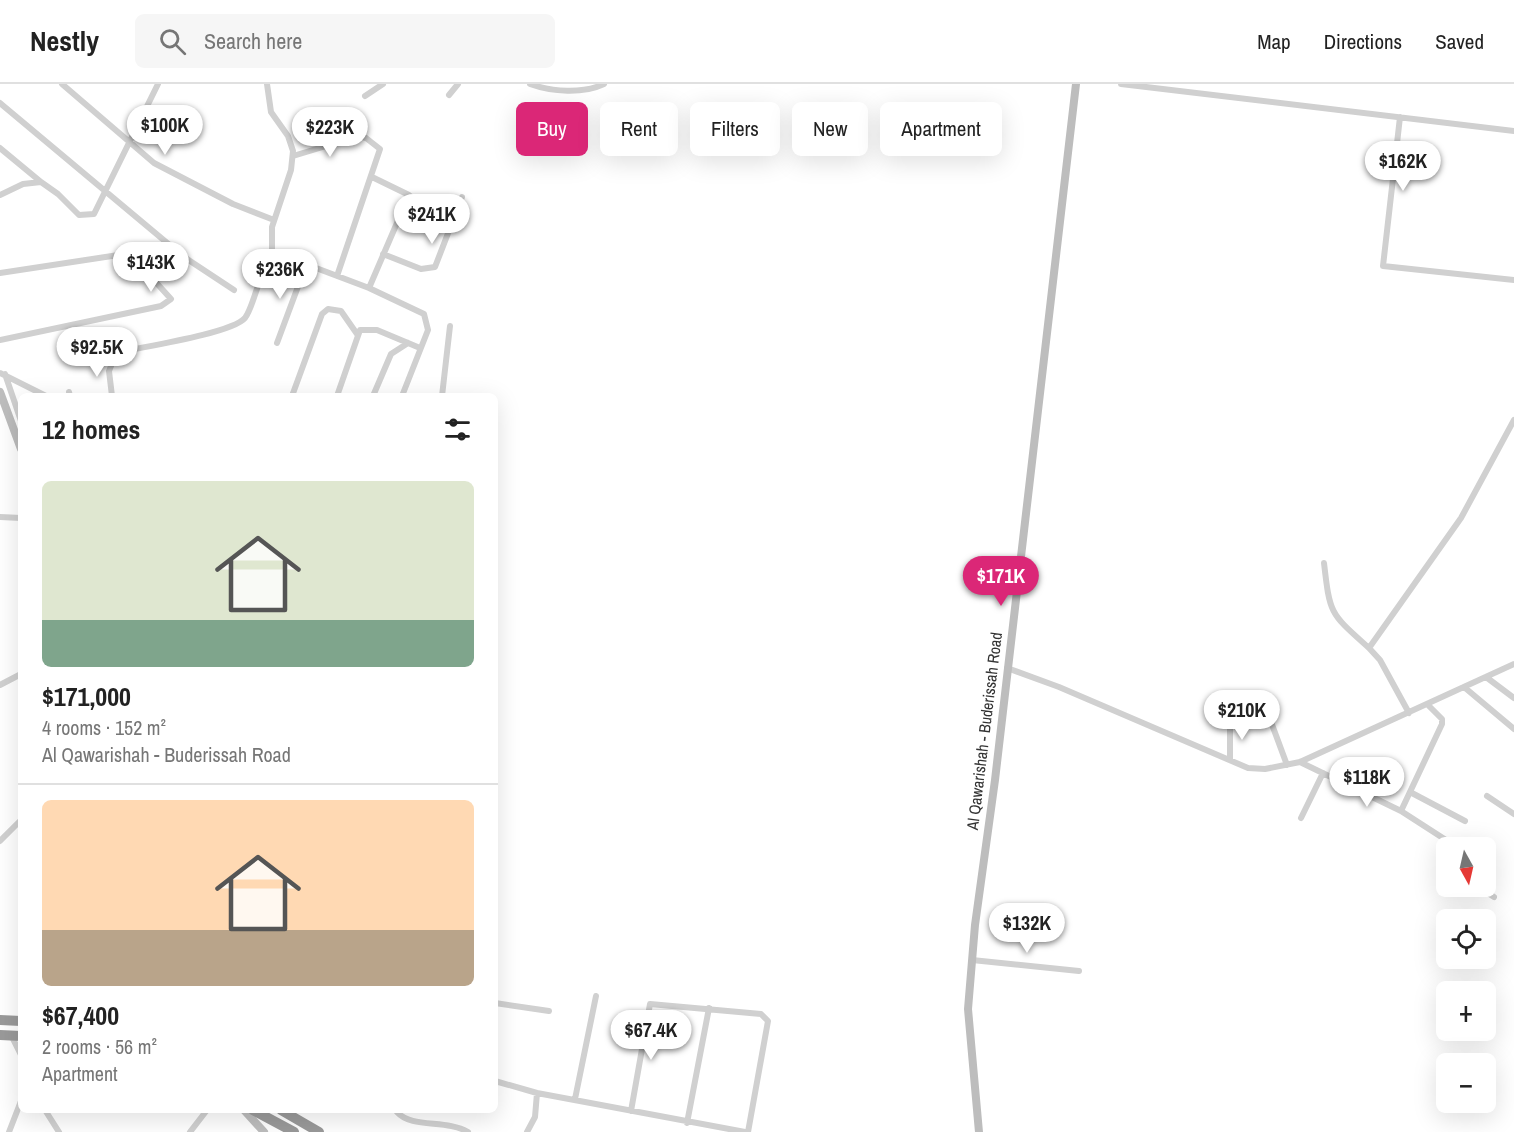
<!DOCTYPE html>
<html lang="en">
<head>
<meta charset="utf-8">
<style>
	:root { --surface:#fff; --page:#f6f6f6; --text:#222; --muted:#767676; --line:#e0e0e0; --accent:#db2777 }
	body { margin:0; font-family:"Archivo Narrow",sans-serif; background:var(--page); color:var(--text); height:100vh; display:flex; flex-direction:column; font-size:22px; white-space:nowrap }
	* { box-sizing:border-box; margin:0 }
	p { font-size:20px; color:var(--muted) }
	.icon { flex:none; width:33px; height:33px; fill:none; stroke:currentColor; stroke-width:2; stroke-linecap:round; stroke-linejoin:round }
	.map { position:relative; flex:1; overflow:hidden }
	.sheet { position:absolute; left:18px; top:309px; width:480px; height:720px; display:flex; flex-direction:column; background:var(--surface); border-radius:9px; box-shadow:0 6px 24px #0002 }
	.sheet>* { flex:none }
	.hud { position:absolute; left:516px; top:18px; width:570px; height:54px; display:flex; gap:12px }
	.needle { width:39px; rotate:172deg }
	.controls { position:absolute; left:1436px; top:753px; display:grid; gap:12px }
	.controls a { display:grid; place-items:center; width:60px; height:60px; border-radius:9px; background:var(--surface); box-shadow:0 6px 24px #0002; font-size:30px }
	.price { position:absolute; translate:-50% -51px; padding:0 14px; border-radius:21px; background:#fff; color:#222; font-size:20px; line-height:39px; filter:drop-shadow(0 2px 3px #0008) }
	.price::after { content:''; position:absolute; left:50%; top:36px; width:18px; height:14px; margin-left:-9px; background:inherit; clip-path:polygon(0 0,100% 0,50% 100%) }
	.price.on { background:var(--accent); color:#fff }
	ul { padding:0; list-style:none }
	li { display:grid; align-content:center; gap:12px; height:318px; padding:0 24px }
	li+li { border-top:2px solid var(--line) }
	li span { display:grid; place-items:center; height:186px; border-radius:9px; color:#555 }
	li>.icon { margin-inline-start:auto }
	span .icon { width:108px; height:108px; fill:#fffc; stroke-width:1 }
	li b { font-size:26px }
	h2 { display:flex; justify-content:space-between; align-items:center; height:72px; padding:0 24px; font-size:26px }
	.pill { padding:0 21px; border-radius:9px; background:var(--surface); box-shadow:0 6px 24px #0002; font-size:21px; line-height:54px }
	.pill.on { background:var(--accent); color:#fff }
	header { display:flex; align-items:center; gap:36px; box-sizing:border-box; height:84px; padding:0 30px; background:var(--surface); border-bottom:2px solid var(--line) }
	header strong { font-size:28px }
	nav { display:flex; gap:33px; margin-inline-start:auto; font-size:21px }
	.search { width:420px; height:54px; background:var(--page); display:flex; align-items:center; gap:15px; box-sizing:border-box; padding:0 21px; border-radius:9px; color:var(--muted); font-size:22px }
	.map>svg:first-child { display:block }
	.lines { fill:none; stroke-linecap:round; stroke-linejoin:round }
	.street { stroke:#d0d0d0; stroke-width:6 }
	.secondary { stroke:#bdbdbd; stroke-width:8 }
	.highway { stroke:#9a9a9a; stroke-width:10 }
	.labels { text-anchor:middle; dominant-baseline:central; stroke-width:6; stroke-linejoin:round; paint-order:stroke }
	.street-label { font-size:16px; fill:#333; stroke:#fff }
</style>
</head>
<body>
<header>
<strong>Nestly</strong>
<div class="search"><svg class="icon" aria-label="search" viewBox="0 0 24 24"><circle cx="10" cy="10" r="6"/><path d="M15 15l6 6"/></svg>Search here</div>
<nav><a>Map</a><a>Directions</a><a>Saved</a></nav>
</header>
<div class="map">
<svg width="1514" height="1048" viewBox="0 0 1514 1048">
	<rect width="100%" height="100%" fill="#fff"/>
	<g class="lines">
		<path class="street" d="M62 0 154 79 233 120 274 136
			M267 0 271 28 288 52 293 67 291 86 272 143V172
			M530 0C552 8 583 10 604 0
			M1121 0 1514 47
			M449 11 458 0
			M365 12 383 0
			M0 19 184 173 234 206
			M1400 33 1383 182 1514 196
			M0 64 41 98
			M293 72 359 52 366 54 380 65 337 192
			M372 93 409 111 431 128 453 138
			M0 111 23 100 41 98 58 110 79 131 94 130 158 0
			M383 170 421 185 435 183 462 113
			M0 189 125 170 133 173 171 215 161 222 0 256
			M369 204 409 111
			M277 259 306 181
			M0 289 46 312
			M5 290 21 337
			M69 308 70 312
			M112 312 109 287 115 272 125 267C148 262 232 249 245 234 256 220 261 172 279 170L369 204 424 230 428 246 402 312
			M292 312 322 230 328 225 341 227 357 250
			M337 312 360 246H377L420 264
			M373 312 391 270 408 259
			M442 312 450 242
			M0 433 21 434
			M1324 479C1330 531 1330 529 1369 564
			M1007 584 1059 603 1248 684 1265 685 1300 678 1514 580
			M1486 593 1514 614
			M0 601 21 590
			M1464 603 1514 645
			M1264 619 1287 681
			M1409 629 1380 576 1369 564 1461 434 1514 336
			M1230 639V675
			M1300 678 1401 727 1446 756 1448 764
			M1410 708 1465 737
			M1487 712 1514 730
			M1401 727 1442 640V635L1428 621
			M1301 734 1323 689
			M0 757 21 736
			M1446 768 1441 780 1446 785
			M1477 802 1494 813
			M972 876 1079 887
			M495 919 549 927
			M11 951 21 971
			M495 997 537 1009 745 1048
			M575 1015 596 912
			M45 1026 59 1048
			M387 1026H425
			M631 1027 650 920 761 930 768 937 748 1048
			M397 1028C412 1045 446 1035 468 1048
			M687 1039 709 924
			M9 1048 21 1017
			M190 1048 207 1026
			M527 1048 535 1033 537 1009"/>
		<path class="secondary" d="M0 308 21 365
			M244 1026 264 1048
			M979 1048 968 925 975 841 995 696 1076 0"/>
		<path class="highway" d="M0 936 21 937
			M0 951 21 952
			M253 1026 294 1048
			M281 1026 319 1048"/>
	</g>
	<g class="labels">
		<g class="street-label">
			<text transform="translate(984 647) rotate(-83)">Al Qawarishah - Buderissah Road</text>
		</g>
	</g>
</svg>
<div class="controls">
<a><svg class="needle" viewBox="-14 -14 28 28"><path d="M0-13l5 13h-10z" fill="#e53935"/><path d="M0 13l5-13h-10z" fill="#767676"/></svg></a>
<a><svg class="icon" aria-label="locate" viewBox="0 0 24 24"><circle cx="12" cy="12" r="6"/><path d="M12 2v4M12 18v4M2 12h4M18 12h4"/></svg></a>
<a>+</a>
<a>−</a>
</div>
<b class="price" style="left:165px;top:72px">$100K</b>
<b class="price" style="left:330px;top:74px">$223K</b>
<b class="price" style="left:1403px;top:108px">$162K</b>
<b class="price" style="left:432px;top:161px">$241K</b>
<b class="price" style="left:151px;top:209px">$143K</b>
<b class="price" style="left:280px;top:216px">$236K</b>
<b class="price" style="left:97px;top:294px">$92.5K</b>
<b class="price on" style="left:1001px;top:523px">$171K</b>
<b class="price" style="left:1242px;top:657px">$210K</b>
<b class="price" style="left:1367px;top:724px">$118K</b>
<b class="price" style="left:1027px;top:870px">$132K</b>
<b class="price" style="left:651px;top:977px">$67.4K</b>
<div class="hud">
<a class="pill on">Buy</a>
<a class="pill">Rent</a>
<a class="pill">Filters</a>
<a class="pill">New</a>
<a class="pill">Apartment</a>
</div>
<section class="sheet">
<h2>12 homes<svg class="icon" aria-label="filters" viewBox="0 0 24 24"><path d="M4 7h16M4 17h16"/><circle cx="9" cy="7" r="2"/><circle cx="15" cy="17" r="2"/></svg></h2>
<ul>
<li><span style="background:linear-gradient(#dfe7d0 75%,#7fa58c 0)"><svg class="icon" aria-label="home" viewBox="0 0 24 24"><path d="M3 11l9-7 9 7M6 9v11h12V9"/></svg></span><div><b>$171,000</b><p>4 rooms · 152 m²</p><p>Al Qawarishah - Buderissah Road</p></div></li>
<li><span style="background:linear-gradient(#ffd9b3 70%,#b9a48a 0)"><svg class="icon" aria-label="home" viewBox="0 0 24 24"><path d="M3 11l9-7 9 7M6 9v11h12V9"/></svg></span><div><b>$67,400</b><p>2 rooms · 56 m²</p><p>Apartment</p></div></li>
</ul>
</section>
</div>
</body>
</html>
